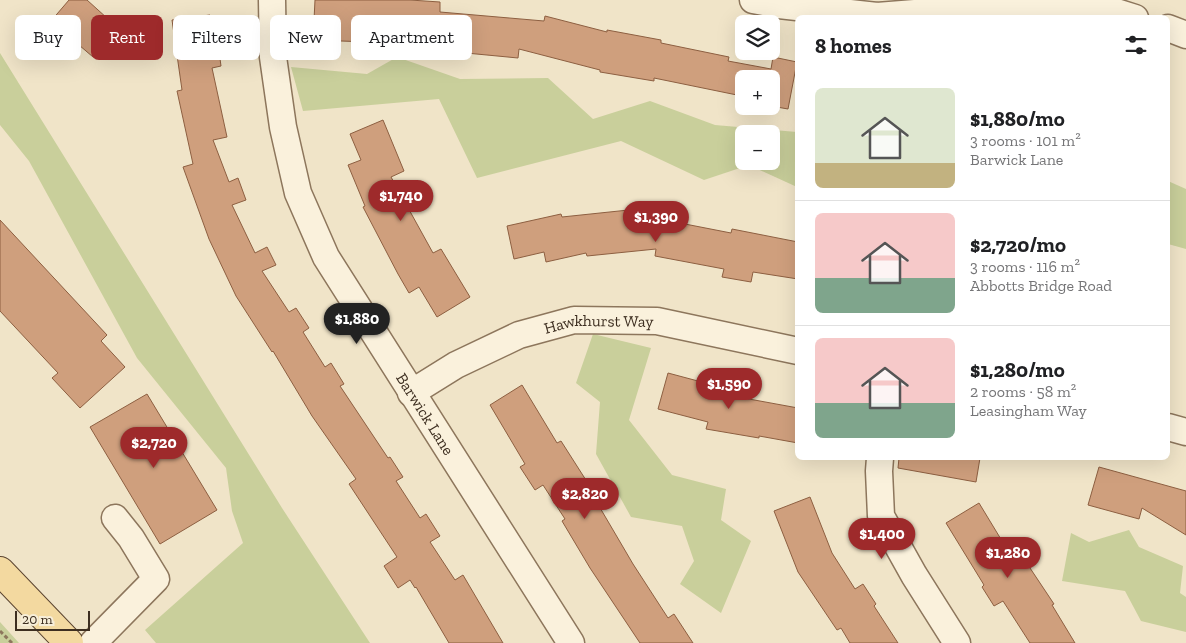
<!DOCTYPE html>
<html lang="en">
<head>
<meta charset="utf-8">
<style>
	:root { --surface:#fff; --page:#f2f2f2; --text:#202124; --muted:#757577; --line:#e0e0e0; --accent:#9e2a2b }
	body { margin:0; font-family:"Zilla Slab",serif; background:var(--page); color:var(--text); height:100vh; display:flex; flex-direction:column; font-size:19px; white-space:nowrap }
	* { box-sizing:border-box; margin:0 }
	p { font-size:16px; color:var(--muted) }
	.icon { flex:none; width:28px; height:28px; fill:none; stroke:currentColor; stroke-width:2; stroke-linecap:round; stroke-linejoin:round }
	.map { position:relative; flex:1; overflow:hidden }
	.panel { position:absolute; left:795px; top:15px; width:375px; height:445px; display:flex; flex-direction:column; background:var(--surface); border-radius:8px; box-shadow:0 5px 20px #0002 }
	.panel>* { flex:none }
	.banner { position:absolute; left:15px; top:15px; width:475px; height:45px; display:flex; gap:10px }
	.controls { position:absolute; left:735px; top:15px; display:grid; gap:10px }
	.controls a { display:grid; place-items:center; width:45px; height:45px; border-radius:8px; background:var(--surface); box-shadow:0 5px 20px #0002; font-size:25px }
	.scale { position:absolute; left:15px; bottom:12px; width:75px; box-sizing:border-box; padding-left:5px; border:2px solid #3d2e20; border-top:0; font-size:14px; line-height:18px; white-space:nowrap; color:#3d2e20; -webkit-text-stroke:4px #f7eed8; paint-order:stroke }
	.price { position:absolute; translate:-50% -42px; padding:0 11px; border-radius:18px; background:var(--accent); color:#fff; font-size:16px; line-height:32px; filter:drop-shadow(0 1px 2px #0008) }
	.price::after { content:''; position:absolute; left:50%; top:30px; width:15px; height:11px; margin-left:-8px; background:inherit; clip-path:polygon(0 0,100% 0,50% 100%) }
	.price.active { background:#222; color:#fff }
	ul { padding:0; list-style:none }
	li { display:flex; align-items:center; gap:15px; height:125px; padding:0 20px }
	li+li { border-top:1px solid var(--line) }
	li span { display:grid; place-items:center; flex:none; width:140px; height:100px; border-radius:8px; color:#555 }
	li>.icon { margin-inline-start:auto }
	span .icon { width:60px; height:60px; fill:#fffc; stroke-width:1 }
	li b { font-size:21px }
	h2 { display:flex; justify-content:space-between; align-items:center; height:60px; padding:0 20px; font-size:21px }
	.pill { padding:0 18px; border-radius:8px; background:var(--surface); box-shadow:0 5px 20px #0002; font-size:18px; line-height:45px }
	.pill.active { background:var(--accent); color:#fff }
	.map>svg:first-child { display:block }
	.green { fill:#c9cf9b; fill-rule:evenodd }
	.building { fill:#cf9f7d; stroke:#8d5f41 }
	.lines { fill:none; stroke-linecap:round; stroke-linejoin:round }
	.minor-casing { stroke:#8d765c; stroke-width:29 }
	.major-casing { stroke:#5b4430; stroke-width:30 }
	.path { stroke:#8d765c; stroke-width:3; stroke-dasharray:4 2.5; stroke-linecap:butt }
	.minor { stroke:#faf1dc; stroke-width:26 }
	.major { stroke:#f3d9a0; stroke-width:28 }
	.labels { text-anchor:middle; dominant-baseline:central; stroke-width:4; stroke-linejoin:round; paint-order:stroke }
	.street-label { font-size:16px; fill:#3d2e20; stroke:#f7eed8 }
</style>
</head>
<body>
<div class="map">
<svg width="1186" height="643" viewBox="0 0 1186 643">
	<rect width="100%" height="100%" fill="#f0e4c8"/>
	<path class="green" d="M0 53 282 508 370 643H156L145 630 243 543 232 511 226 468 137 358 29 161 0 125Z
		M397 57 460 79 548 78 593 119 650 101 715 125 797 132V187L749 165 704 180 621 141 477 178 439 99 303 111 291 67 367 74ZM744 134H771V161H744Z
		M1168 181 1186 189V249L1168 244Z
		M593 334 651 348 629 420 672 475 726 489 721 520 751 541 721 613 680 584 694 561 682 526 631 517 596 454 600 402 576 383Z
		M1129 530 1139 547 1183 566 1180 593 1186 597V632L1141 621 1125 591 1062 581 1071 533 1089 542Z
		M0 622 19 643H0Z"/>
	<path class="building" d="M69 0H87L118 28 93 57 51 21Z
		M315 0H410L440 2V12L544 21 545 16 607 32V30L661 40V43L729 57 728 61 771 69 773 57 797 62 788 109 771 106V79H744V101L736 100 737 95 654 78V81L600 72V70L519 49 518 58 466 53 467 43 370 37 369 42 313 40Z
		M210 15 214 45 218 44 221 66 212 68 227 137 213 140 229 182 238 178 246 200 232 205 255 253 267 247 276 265 262 271 289 312 296 308 309 328 303 332 325 367 331 363 344 384 340 386 388 458 390 457 403 477 396 481 420 518 426 514 440 536 430 542 455 580 463 575 503 643H449L416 587 415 588 410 580 398 588 384 566 397 557 349 484 356 479 312 416 273 351 272 352 236 296 209 239 183 167 193 164 177 91 182 90 172 20Z
		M383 120 404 171 391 177 433 253 441 249 470 297 437 317 419 287 409 293 398 274 363 207 365 206 348 165 361 160 350 134Z
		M638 209 639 215 731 233 732 229 798 242V279L753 272 751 282 722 277 724 269 655 256 656 249 587 256 586 253 546 262 544 252 514 259 507 226 561 214 562 217Z
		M0 220 107 335 101 341 125 367 80 408 52 378 58 373 0 311Z
		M668 373 739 392 738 397 798 408V443L759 436V438L706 429 708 422 658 409Z
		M522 385 557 443 561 441 591 488 589 489 633 564 668 618 674 614 693 643H640L590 568 562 521 565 519 543 485 535 490 520 467 525 464 490 405Z
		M147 394 217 510 160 544 90 427Z
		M899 458H980L976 482 898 468Z
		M1099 467 1186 491V535L1142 508 1139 519 1088 505Z
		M810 497 832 553 855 589 863 584 876 604 874 606 898 643H850L841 628 837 630 798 572 774 511Z
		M979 503 1016 564 1024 559 1054 604 1052 605 1075 643H1030L1003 601 994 606 982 587 984 585 946 523Z"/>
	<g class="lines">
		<defs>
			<g id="minor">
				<path id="s1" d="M272 0 273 57 283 127 298 193 326 257 571 643"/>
				<path d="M753 0 779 5 877 16 1014 5 1091 4 1135 18"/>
				<path d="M1168 28 1186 35"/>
				<path id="s2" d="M411 393 456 365 519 335 574 320 657 321 798 351"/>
				<path d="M1168 427 1186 432"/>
				<path d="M880 458 879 471 881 516 914 575 957 643"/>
				<path d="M93 643 156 579 131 538 115 518"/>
			</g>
			<path id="major" d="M0 571 69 643"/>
		</defs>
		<use href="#minor" class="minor-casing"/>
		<use href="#major" class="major-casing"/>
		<path class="path" d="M0 631 12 643"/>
		<use href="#minor" class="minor"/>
		<use href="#major" class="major"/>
	</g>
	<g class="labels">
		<g class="street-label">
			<text stroke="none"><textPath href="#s2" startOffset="204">Hawkhurst Way</textPath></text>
			<text stroke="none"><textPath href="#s1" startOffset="451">Barwick Lane</textPath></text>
		</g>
	</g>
</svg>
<div class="controls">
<a><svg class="icon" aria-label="layers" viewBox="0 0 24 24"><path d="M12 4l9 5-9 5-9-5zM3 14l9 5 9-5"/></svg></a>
<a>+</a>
<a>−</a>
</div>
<div class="scale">20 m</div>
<b class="price" style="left:401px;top:222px">$1,740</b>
<b class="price" style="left:656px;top:243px">$1,390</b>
<b class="price active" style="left:357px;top:345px">$1,880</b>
<b class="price" style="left:729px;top:410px">$1,590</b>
<b class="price" style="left:154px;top:469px">$2,720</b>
<b class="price" style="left:585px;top:520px">$2,820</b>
<b class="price" style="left:882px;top:560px">$1,400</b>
<b class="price" style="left:1008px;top:579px">$1,280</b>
<div class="banner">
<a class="pill">Buy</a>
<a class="pill active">Rent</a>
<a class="pill">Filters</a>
<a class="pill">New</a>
<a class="pill">Apartment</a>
</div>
<section class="panel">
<h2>8 homes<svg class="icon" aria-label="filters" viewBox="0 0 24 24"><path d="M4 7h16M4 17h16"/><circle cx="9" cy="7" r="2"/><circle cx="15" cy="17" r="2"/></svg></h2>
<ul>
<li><span style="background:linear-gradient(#dfe7d0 75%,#c2b280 0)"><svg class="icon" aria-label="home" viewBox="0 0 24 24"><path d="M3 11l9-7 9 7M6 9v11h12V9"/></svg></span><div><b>$1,880/mo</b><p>3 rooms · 101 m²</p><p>Barwick Lane</p></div></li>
<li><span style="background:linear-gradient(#f6c9c9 65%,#7fa58c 0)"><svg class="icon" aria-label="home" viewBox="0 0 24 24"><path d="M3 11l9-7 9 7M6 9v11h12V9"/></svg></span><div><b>$2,720/mo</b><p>3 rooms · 116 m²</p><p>Abbotts Bridge Road</p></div></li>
<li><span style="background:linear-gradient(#f6c9c9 65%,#7fa58c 0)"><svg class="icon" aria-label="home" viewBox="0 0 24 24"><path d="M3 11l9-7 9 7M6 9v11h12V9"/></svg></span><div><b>$1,280/mo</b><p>2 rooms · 58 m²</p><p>Leasingham Way</p></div></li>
</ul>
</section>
</div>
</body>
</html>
